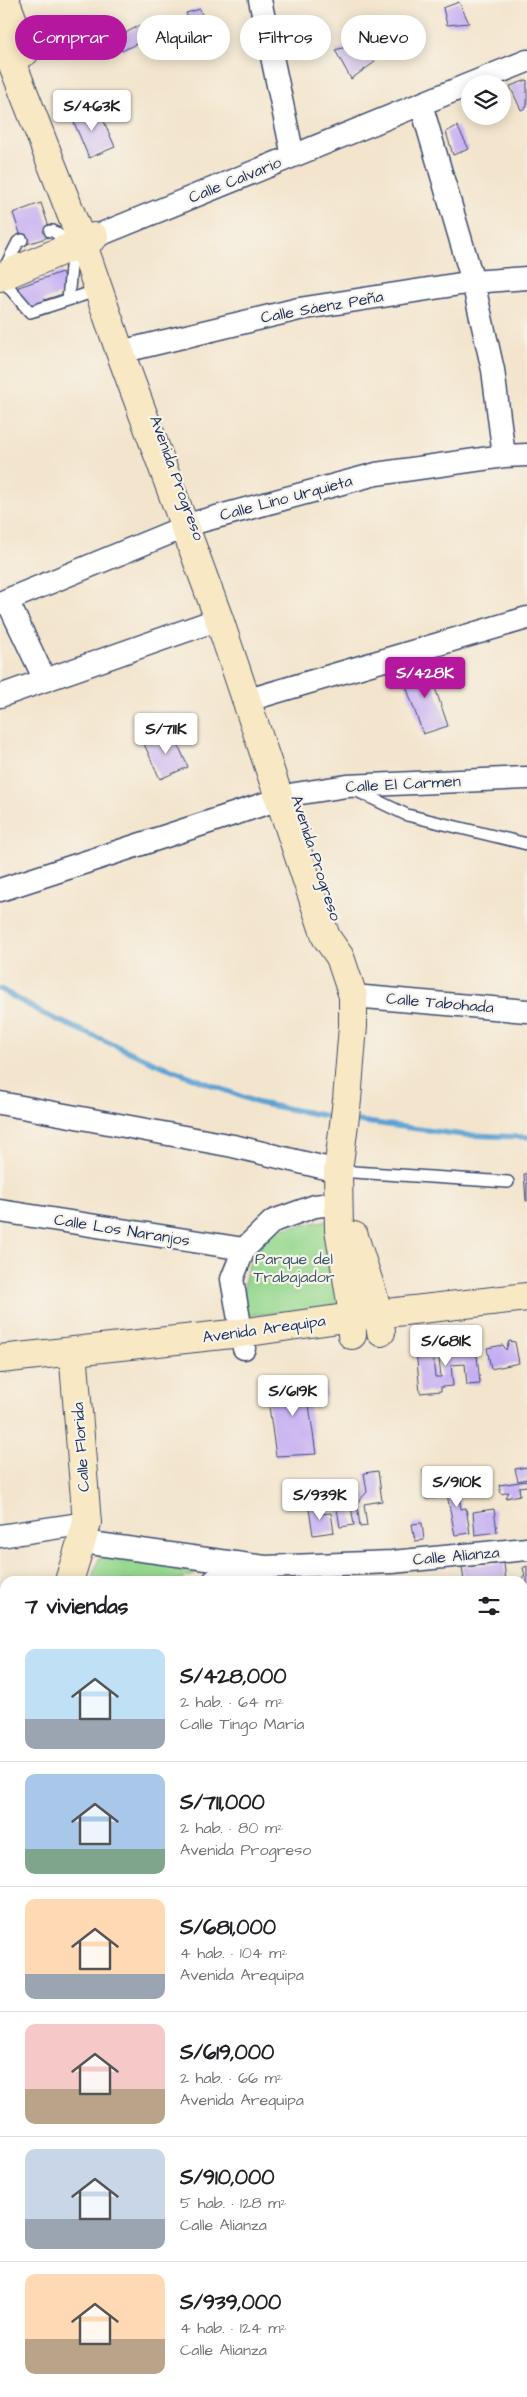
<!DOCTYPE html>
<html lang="es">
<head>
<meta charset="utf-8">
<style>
	:root { --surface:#fff; --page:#f6f6f6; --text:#202124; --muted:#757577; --line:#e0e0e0; --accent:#b5179e }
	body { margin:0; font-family:"Architects Daughter",sans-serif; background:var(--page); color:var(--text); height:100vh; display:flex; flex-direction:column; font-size:19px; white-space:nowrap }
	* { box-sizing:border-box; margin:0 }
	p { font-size:16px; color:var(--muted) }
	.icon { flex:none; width:28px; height:28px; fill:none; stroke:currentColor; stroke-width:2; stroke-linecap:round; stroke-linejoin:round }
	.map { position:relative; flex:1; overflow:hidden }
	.sheet { position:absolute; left:0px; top:1576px; width:528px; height:821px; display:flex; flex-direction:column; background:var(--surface); border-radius:15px 15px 0 0; box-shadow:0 2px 12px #0003 }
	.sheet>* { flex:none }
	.hud { position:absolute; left:15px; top:15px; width:498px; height:45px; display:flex; gap:10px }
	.controls { position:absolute; left:461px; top:75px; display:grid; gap:10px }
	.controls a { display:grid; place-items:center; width:50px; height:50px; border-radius:50%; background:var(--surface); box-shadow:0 2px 12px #0003; font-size:25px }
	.price { position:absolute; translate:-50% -42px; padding:0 11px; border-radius:5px; background:#fff; color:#222; font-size:16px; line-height:32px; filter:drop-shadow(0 1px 2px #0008) }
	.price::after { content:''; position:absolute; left:50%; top:30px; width:15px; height:11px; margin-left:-8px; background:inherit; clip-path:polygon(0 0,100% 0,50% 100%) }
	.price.current { background:var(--accent); color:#fff }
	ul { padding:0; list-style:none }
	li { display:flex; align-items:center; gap:15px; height:125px; padding:0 25px }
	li+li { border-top:1px solid var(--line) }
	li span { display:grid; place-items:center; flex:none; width:140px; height:100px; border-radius:10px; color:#555 }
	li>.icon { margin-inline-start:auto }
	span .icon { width:60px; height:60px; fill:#fffc; stroke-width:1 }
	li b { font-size:21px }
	h2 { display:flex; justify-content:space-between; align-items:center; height:60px; padding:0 25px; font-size:21px }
	.chip { padding:0 18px; border-radius:22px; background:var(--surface); box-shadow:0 2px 12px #0003; font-size:18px; line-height:45px }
	.chip.current { background:var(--accent); color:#fff }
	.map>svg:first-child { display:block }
	.built { fill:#d9d6f7 }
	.green { fill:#96d88f; stroke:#588476 }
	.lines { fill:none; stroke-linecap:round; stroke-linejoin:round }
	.stream { stroke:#5da2d2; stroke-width:5.5 }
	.building { fill:#c5aef3 }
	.lane-casing { stroke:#3b4a6f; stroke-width:14 }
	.street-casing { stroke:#3b4a6f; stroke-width:25 }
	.secondary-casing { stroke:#3b4a6f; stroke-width:30 }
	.path { stroke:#3b4a6f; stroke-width:3; stroke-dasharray:1 4; stroke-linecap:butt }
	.lane { stroke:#fff; stroke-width:11 }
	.street { stroke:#fff; stroke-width:22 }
	.secondary { stroke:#f8e8c3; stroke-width:28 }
	.labels { text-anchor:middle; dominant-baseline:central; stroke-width:4.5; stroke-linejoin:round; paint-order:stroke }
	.street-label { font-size:16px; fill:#1b2f5e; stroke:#f7f3e8 }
	.park-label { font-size:16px; fill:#3a596a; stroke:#f7f3e8 }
</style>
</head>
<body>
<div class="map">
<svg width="527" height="2397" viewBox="0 0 527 2397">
	<rect width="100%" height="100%" fill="#f7f3e8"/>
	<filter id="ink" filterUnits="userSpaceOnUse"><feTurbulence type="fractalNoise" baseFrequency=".02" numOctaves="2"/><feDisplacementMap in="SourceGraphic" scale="10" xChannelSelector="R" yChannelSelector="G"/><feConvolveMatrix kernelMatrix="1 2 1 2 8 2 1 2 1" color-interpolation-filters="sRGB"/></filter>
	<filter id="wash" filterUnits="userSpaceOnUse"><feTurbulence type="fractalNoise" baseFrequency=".0096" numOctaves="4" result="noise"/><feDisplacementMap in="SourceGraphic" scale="20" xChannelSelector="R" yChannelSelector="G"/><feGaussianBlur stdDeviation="1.12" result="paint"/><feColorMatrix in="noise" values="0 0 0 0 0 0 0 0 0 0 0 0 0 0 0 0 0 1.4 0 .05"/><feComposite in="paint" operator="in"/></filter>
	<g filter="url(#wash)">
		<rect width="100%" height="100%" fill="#f3e5cd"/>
		<path class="built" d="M527 2229V2397H260L267 2392H522V2232Z"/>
		<path class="green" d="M329 1220 342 1306 244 1316C242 1278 246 1263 267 1232Z
			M102 1550 195 1567 194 1575 174 1581H91Z
			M522 1686 527 1696V1821L522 1812Z
			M527 2274V2397H341L347 2392H522V2277Z"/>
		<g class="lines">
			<path class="stream" d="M0 989 44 1014 155 1063 258 1103 337 1118
				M351 1120 463 1135 527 1137"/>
		</g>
		<g id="blocks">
			<path class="building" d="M459 2 469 23 447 25 443 8Z
				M200 9 208 36 195 40 186 13Z
				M139 26 146 39 122 51 115 38Z
				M361 43 375 62 351 79 335 50Z
				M527 80V107L521 110 510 86Z
				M74 103 80 118 99 110 115 147 89 158 67 106Z
				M457 126 469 149 453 155 446 132Z
				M41 203 52 236 24 245 13 213Z
				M62 272 69 292 44 300 49 313 36 317 32 305 18 310 10 290Z
				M427 664 448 726 423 734 401 672Z
				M172 731 188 767 160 779 144 744Z
				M524 1174H527V1201H526Z
				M509 1341 515 1342 519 1363 491 1369 487 1348 503 1345 506 1350Z
				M476 1345 480 1384 467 1385 465 1364 451 1365 453 1386 441 1387V1391L420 1393 416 1350 432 1348 435 1377H441L438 1350Z
				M325 1382 327 1396 308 1398 316 1454 276 1456 266 1385Z
				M527 1467V1479L518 1481 515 1469Z
				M434 1469 435 1477H432L435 1498 426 1499 423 1470Z
				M378 1471 382 1501 364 1504 367 1526 360 1527 357 1503 367 1492 364 1473Z
				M456 1477 461 1509 466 1508 470 1533 455 1535 444 1479Z
				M527 1481V1486L519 1487 520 1495 506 1498 509 1492 501 1494 499 1485Z
				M349 1494 354 1525 340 1527 335 1496Z
				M316 1502 318 1514 331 1513 334 1532 313 1535 308 1503Z
				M494 1509 497 1532 475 1535 473 1512Z
				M422 1523 424 1540 415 1541 412 1524Z
				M504 1563 506 1581H464L462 1567Z
				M527 1566V1620L522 1622 523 1577 525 1576 523 1568Z"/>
		</g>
	</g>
	<g filter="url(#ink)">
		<use href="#blocks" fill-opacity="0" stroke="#3b4a6f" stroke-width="1"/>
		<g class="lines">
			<defs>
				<path id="lane" d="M50 231H53L73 245 68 300
					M22 240 18 242 0 277 30 312 99 290
					M353 789 407 815 527 844
					M338 1171 508 1182"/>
				<path id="street" d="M260 0 293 156
					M470 84 527 61
					M421 104 473 282 493 370 504 456
					M94 237 470 84
					M120 352 299 309 473 282 527 278
					M7 600 45 680
					M0 603 194 523 376 474 504 456 527 455
					M0 696 219 619
					M245 701 527 618
					M0 890 295 794 347 786 527 778
					M353 996 527 1011
					M0 1103 233 1146 338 1171
					M0 1211 244 1249
					M244 1348 232 1279 244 1249 273 1221 315 1206 339 1203
					M0 1536 87 1523
					M83 1542 265 1567 392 1562 527 1549
					M214 1581 257 1570
					M522 1665 527 1663
					M0 1698 5 1693
					M522 1843 527 1852
					M0 1899 5 1897
					M0 2098 5 2096"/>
				<path id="secondary" d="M5 0 25 52
					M0 32 82 242 120 352 219 619 326 937 340 957 353 996V1026L347 1100 338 1171 339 1229 351 1302 352 1335
					M0 277 94 237
					M354 1236 379 1314 381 1332
					M0 1359 241 1333 352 1317 527 1297
					M69 1581 87 1523 73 1351
					M0 1828 5 1808
					M522 2077 527 2075
					M0 2336 5 2333"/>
			</defs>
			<use href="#lane" class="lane-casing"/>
			<use href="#street" class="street-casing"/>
			<use href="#secondary" class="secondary-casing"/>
			<path class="path" d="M522 2254 527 2251
				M295 2397 302 2392"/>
			<use href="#lane" class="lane"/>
			<use href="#street" class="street"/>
			<use href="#secondary" class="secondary"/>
		</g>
	</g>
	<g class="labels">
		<g class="street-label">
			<text transform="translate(235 180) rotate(-22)">Calle Calvario</text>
			<text transform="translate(322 307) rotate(-10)">Calle Sáenz Peña</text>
			<text transform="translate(177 478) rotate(70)">Avenida Progreso</text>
			<text transform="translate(286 498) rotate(-15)">Calle Lino Urquieta</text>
			<text transform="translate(403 784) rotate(-3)">Calle El Carmen</text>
			<text transform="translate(316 858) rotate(72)">Avenida Progreso</text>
			<text transform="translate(440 1003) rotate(5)">Calle Tabohada</text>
			<text transform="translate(122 1230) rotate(9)">Calle Los Naranjos</text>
			<text transform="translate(264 1329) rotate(-8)">Avenida Arequipa</text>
			<text transform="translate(81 1447) rotate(-94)">Calle Florida</text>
			<text transform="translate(456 1556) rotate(-5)">Calle Alianza</text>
		</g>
		<g class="park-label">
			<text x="294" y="1259">Parque del<tspan x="294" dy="18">Trabajador</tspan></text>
		</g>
	</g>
</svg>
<div class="controls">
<a><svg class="icon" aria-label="layers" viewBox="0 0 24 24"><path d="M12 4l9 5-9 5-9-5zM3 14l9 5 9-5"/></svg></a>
</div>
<b class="price" style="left:92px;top:132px">S/463K</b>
<b class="price current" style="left:425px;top:699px">S/428K</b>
<b class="price" style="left:166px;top:755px">S/711K</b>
<b class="price" style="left:446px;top:1367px">S/681K</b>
<b class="price" style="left:293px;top:1417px">S/619K</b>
<b class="price" style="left:457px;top:1508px">S/910K</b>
<b class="price" style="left:320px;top:1521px">S/939K</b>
<div class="hud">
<a class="chip current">Comprar</a>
<a class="chip">Alquilar</a>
<a class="chip">Filtros</a>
<a class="chip">Nuevo</a>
</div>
<section class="sheet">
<h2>7 viviendas<svg class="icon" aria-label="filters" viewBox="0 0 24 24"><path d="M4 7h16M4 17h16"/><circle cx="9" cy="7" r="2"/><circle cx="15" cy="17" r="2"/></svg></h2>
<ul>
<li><span style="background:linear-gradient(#bfe0f5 70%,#9aa5b1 0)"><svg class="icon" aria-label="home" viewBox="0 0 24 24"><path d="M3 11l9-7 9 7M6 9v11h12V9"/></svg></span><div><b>S/428,000</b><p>2 hab. · 64 m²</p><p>Calle Tingo María</p></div></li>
<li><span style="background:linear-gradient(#a9c7e8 75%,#7fa58c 0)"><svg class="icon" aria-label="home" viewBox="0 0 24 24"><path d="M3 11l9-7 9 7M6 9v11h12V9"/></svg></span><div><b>S/711,000</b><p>2 hab. · 80 m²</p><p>Avenida Progreso</p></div></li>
<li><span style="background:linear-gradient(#ffd9b3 75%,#9aa5b1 0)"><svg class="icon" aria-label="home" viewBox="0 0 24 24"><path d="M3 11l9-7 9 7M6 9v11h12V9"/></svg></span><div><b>S/681,000</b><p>4 hab. · 104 m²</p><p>Avenida Arequipa</p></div></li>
<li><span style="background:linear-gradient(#f6c9c9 65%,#b9a48a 0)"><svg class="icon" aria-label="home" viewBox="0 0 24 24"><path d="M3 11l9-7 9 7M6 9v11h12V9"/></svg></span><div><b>S/619,000</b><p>2 hab. · 66 m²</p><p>Avenida Arequipa</p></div></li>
<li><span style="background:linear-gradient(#c9d6e8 70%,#9aa5b1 0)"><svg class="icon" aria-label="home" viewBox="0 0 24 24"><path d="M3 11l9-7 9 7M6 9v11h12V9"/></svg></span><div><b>S/910,000</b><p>5 hab. · 128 m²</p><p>Calle Alianza</p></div></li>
<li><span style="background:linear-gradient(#ffd9b3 65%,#b9a48a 0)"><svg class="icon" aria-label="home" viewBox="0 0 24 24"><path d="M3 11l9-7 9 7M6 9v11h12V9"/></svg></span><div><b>S/939,000</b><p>4 hab. · 124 m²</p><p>Calle Alianza</p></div></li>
</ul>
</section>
</div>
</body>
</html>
